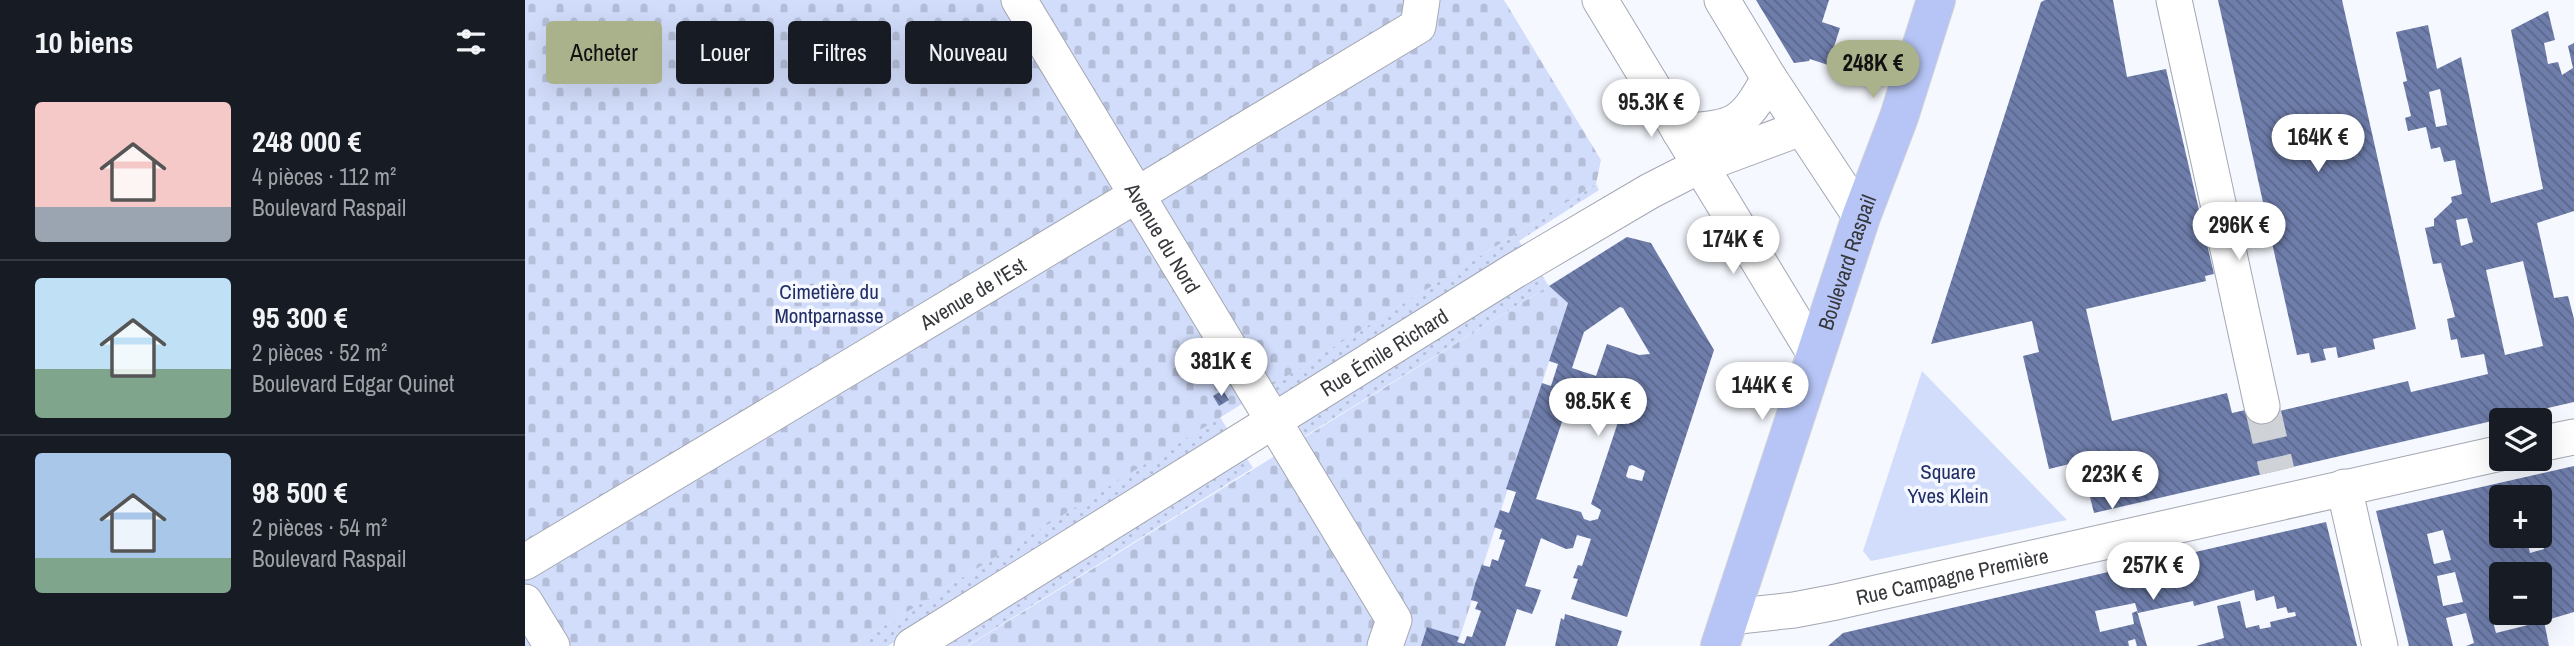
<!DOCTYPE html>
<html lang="fr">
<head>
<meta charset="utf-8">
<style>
	:root { --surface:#171b24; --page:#20242c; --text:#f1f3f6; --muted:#9ea1a6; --line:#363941; --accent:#aab28b }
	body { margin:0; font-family:"Archivo Narrow",sans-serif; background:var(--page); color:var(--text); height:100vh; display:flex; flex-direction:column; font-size:26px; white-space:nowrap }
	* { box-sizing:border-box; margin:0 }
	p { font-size:23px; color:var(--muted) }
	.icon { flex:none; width:38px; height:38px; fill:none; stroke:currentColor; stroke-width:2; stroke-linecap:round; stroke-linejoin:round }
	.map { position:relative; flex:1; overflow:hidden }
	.drawer { display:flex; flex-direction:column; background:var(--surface); width:525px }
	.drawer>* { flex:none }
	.banner { position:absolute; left:21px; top:21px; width:665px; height:63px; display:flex; gap:14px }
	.controls { position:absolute; left:1964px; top:408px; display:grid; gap:14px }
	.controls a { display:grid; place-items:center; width:63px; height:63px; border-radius:7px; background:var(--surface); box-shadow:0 7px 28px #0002; font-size:35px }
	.price { position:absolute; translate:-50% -60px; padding:0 16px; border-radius:24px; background:#fff; color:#222; font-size:23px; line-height:46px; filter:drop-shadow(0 2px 4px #0008) }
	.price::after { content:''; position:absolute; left:50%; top:42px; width:21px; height:16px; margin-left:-10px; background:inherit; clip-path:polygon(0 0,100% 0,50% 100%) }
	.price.active { background:var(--accent); color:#111 }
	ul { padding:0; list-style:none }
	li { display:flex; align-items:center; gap:21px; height:175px; padding:0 35px }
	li+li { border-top:2px solid var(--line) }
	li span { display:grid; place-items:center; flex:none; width:196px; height:140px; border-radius:7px; color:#555 }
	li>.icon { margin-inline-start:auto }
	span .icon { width:84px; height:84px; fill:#fffc; stroke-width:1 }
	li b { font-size:30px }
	h2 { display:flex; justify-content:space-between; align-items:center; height:84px; padding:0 35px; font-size:30px }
	.tag { padding:0 24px; border-radius:7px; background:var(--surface); box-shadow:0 7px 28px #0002; font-size:24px; line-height:63px }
	.tag.active { background:var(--accent); color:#111 }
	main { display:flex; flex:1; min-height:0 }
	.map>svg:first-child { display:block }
	.grass { fill:url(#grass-dots) }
	.cemetery { fill:url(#cemetery-stones) }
	.green { fill:#d2ddfb }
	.building { fill:url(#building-back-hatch); fill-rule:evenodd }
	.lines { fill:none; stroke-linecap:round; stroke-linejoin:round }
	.minor-tunnel { stroke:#cfd2d7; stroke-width:35; stroke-dasharray:35 18; stroke-linecap:butt }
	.minor-casing { stroke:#a3a7b2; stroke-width:37 }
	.major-casing { stroke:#d3d3d4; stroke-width:40 }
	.minor { stroke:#fff; stroke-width:35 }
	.major { stroke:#b6c5f6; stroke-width:38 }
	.labels { text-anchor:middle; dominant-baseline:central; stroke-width:7; stroke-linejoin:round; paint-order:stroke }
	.street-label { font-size:21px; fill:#36383c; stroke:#f5f8fe }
	.park-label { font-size:21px; fill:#212e67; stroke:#f5f8fe }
</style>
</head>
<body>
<main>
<section class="drawer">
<h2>10 biens<svg class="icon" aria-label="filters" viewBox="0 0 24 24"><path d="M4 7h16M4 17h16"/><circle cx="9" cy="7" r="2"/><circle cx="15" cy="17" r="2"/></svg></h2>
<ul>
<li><span style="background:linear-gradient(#f6c9c9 75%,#9aa5b1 0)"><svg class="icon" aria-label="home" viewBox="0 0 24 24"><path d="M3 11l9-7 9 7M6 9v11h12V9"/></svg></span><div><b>248 000 €</b><p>4 pièces · 112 m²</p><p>Boulevard Raspail</p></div></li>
<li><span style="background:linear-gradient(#bfe0f5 65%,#7fa58c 0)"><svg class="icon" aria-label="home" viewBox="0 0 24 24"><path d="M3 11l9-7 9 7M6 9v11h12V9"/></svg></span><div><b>95 300 €</b><p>2 pièces · 52 m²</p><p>Boulevard Edgar Quinet</p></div></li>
<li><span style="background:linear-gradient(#a9c7e8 75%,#7fa58c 0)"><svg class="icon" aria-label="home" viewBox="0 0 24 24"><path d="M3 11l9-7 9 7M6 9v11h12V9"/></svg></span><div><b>98 500 €</b><p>2 pièces · 54 m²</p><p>Boulevard Raspail</p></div></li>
</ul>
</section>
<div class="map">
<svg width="2049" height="646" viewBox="0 0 2049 646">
	<defs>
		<pattern id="grass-dots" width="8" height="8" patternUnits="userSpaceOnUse" patternTransform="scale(1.75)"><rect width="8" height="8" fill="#d2ddfb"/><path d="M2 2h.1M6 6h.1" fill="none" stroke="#b5bed8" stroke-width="1.8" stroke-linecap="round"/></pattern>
		<pattern id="cemetery-stones" width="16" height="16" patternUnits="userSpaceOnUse" patternTransform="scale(1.75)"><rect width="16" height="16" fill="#d2ddfb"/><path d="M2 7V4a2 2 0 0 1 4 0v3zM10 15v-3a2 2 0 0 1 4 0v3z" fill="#b5bed8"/></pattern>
		<pattern id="building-back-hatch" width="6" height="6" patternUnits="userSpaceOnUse" patternTransform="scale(1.75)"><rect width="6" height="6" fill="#6e7daa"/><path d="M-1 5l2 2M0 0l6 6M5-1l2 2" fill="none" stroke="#5b678c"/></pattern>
	</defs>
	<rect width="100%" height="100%" fill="#f5f8fe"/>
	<path class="grass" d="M1071 184 1074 190 994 241 999 249 756 400 747 385Z
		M1014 271 1024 286 780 436 771 422Z
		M695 417 705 433 363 646H327Z
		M719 454 728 468 442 646H410Z"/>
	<path class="cemetery" d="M0 0H979L1076 160 1071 184 327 646H0Z
		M1024 286 1043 303 932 646H443Z"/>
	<path class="green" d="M1397 371 1542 520 1346 561 1338 551Z"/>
	<path class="building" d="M1231 0H1304L1297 22 1315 28 1303 65 1285 59 1284 61 1269 63Z
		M1520 0H1588L1602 77 1641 69 1689 274 1680 276 1681 281 1561 309 1587 421 1702 393 1707 413 1747 404 1750 412 1883 381 1886 392 1963 374 1959 354 1936 358 1932 339 1926 340 1922 319 1930 317 1916 263 1908 264 1900 228 1909 226V219L1927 202 1926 197 1937 194 1930 160 1919 162 1915 147 1906 149 1901 127 1883 131 1880 118 1886 116 1878 82 1882 81 1871 32 1903 25 1912 69 1936 57 1966 203 2018 189 1986 30 2023 11 2030 40 2019 43 2023 64 2033 62 2037 75 2048 68 2043 46 2049 43V211L2012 223 2029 298 2043 296 2049 319V402L1569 513 1564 493 1589 477 1586 462 1595 455 1594 452 1524 469 1498 356 1514 352 1507 321 1406 344 1516 2ZM1915 89 1922 125 1911 127 1904 92ZM1942 218 1948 242 1936 246 1931 220ZM1998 261 2018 346 1980 355 1961 270Z
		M1693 0H1817L1891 329 1848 339 1850 349 1813 358 1811 347 1798 349 1801 360 1786 363 1784 353 1772 355Z
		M1102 237 1126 243 1189 350 1102 617 1046 599 1053 579 1048 578 1053 565 1057 566 1066 539 1052 535 1048 548 1041 549 1016 538 1000 586 1016 590 1011 604 1007 614 992 609 980 646H896L902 627 934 637 932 642 939 644 942 636 947 637 956 611 950 609 953 602 946 600 950 584 957 565 965 567 967 559 973 561 980 540 974 539 977 530 969 527 975 510 984 513 991 492 981 489 1017 383 1026 386 1033 364 1024 361 1043 303 1024 286ZM1095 307 1098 308 1125 354 1114 355 1082 344 1071 376 1047 368 1059 332ZM1046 395 1090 411 1096 406 1108 415 1104 424 1093 422 1066 504 1076 510 1073 519 1065 521 1059 519 1056 512 1011 499ZM1107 465 1120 471 1117 481 1103 478 1101 476 1104 466Z
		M698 390 704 400 694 406 688 396Z
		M2049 466V612L2022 620 2017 599 2014 600V574H1976V611L1966 614 1971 633 2019 621 2024 646H1941L1949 643 1941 613 1921 618 1928 646H1884L1851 511ZM1976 497H2014V530L2019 549 2005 553 2001 536H1976ZM1918 530 1926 560 1909 564 1902 534ZM1930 572 1938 602 1918 606 1912 576Z
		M1801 522 1832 646H1671L1699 638 1692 606 1715 601 1721 628 1734 625 1735 629 1746 627 1745 622 1771 616 1770 612 1763 613 1761 607 1752 609 1749 596 1731 601 1729 590 1669 606 1668 601 1613 613 1610 603 1570 611 1575 632 1609 624 1607 613 1612 611 1622 646H1612L1610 639 1603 641 1604 646H1303L1318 633Z
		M1040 614 1097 631 1092 646H1030L1036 618 1039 620Z"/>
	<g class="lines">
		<path class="minor-tunnel" d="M1737 406 1752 471"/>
		<defs>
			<g id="minor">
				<path id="s1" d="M494 0 869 620 860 646"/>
				<path d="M1075 0 1291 356"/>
				<path d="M1197 0 1244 78 1336 217"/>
				<path d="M1649 0 1737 406"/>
				<path d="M1155 132C1209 127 1217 128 1244 78"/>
				<path d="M2014 444 2049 437"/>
				<path d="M1819 487 1855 646"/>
				<path id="s2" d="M0 562 893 26 897 0"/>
				<path d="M0 602 27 646"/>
				<path id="s3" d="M1205 617 1269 610 1311 602 1976 453"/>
				<path id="s4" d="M387 646 989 271 1125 191 1174 166 1276 128"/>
			</g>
			<g id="major">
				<path id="s5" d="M1195 646 1336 217 1374 117 1411 0"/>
			</g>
		</defs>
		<use href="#minor" class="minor-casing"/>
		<use href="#major" class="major-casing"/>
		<use href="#minor" class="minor"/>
		<use href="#major" class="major"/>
	</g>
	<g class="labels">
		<g class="street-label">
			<text stroke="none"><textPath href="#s1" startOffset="278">Avenue du Nord</textPath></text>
			<text stroke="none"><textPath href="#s5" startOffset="404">Boulevard Raspail</textPath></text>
			<text stroke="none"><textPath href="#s2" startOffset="522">Avenue de l'Est</textPath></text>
			<text stroke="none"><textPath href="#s4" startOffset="556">Rue Émile Richard</textPath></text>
			<text stroke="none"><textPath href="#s3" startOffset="226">Rue Campagne Première</textPath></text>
		</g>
		<g class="park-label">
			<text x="304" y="291">Cimetière du<tspan x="304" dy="24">Montparnasse</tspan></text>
			<text x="1423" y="471">Square<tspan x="1423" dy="24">Yves Klein</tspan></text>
		</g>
	</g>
</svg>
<div class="controls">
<a><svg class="icon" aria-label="layers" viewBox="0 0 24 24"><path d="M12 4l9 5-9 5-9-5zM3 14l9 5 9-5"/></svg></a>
<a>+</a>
<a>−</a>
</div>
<b class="price active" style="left:1348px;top:100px">248K €</b>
<b class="price" style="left:1126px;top:139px">95.3K €</b>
<b class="price" style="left:1793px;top:174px">164K €</b>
<b class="price" style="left:1714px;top:262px">296K €</b>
<b class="price" style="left:1208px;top:276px">174K €</b>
<b class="price" style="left:696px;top:398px">381K €</b>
<b class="price" style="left:1237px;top:422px">144K €</b>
<b class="price" style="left:1073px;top:438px">98.5K €</b>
<b class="price" style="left:1587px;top:511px">223K €</b>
<b class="price" style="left:1628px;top:602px">257K €</b>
<div class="banner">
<a class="tag active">Acheter</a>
<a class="tag">Louer</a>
<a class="tag">Filtres</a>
<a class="tag">Nouveau</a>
</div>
</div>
</main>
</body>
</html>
